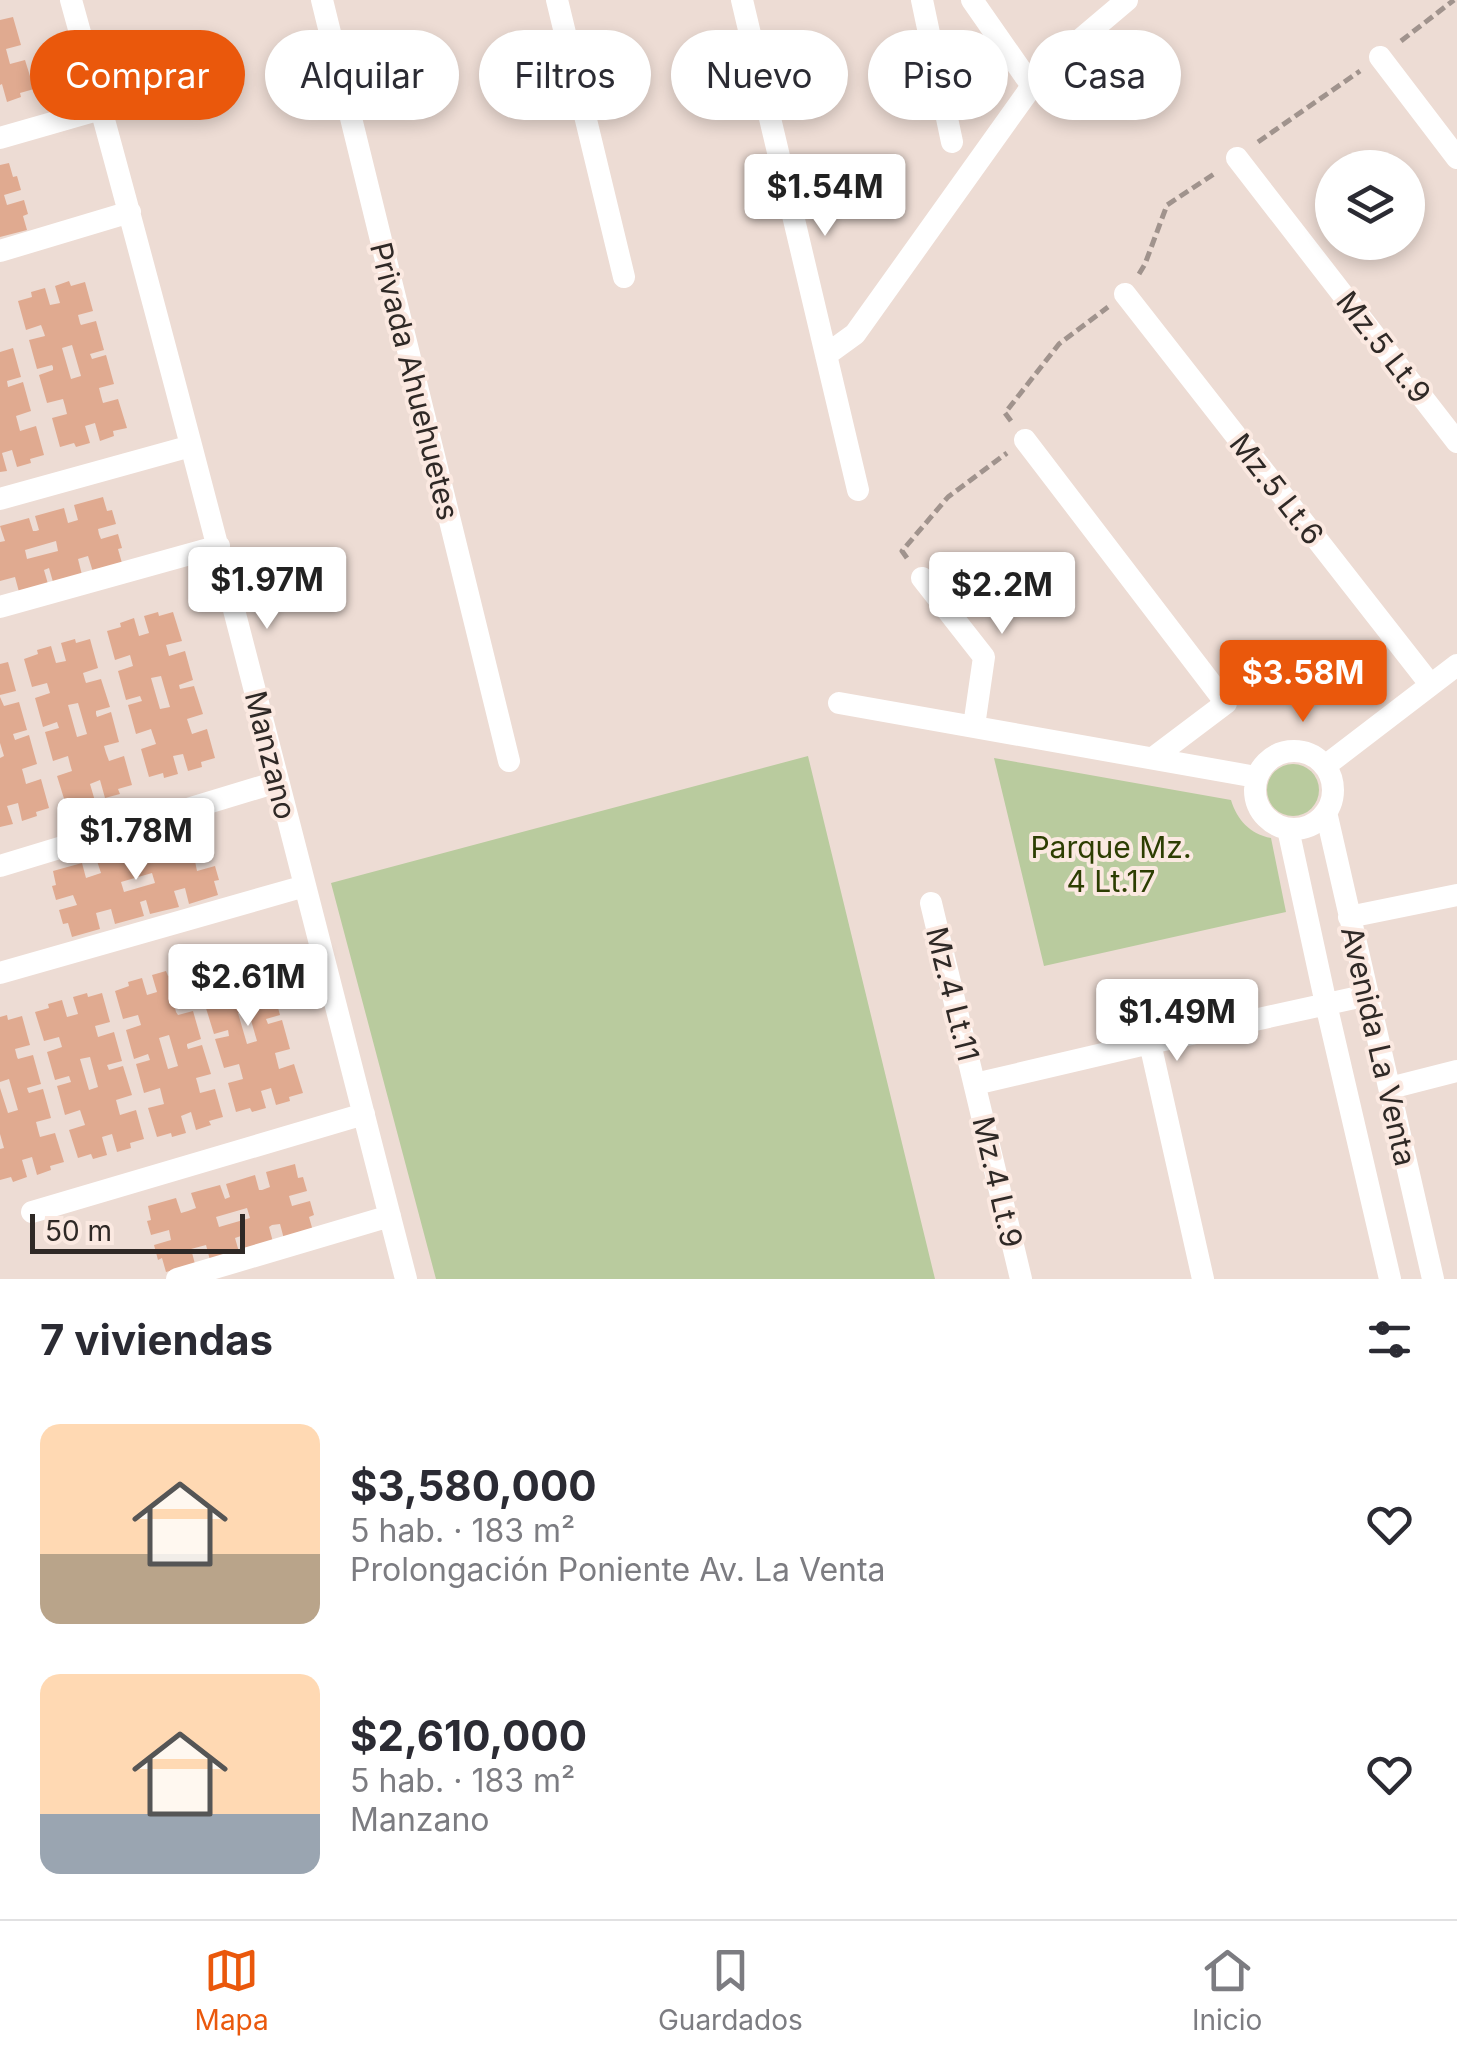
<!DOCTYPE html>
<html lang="es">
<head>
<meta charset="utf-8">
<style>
	:root { --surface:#fff; --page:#f2f2f3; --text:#2b2b33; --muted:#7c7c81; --line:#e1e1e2; --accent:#ea580c }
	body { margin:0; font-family:Inter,sans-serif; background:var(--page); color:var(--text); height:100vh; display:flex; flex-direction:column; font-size:38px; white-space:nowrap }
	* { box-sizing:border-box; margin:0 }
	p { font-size:32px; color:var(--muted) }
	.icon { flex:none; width:55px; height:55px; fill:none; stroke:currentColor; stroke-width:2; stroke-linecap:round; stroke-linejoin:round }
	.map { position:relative; height:1279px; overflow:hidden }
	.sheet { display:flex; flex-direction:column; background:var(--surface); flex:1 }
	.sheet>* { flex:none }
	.hud { position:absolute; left:30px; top:30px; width:1398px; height:90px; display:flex; gap:20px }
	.buttons { position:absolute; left:1315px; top:150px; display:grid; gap:20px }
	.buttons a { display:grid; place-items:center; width:110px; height:110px; border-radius:50%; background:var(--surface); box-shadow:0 5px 15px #0003; font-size:50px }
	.scale { position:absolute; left:30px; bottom:25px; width:215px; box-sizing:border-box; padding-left:10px; border:5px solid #2f2926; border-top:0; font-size:28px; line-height:35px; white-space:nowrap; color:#2f2926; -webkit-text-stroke:8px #fbe9e1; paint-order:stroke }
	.price { position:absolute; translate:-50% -85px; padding:0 22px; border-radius:10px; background:#fff; color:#222; font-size:32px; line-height:65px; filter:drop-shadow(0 2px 5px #0008) }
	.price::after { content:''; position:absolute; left:50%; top:60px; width:30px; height:22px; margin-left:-15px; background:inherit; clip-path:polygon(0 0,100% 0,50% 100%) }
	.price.selected { background:var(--accent); color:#fff }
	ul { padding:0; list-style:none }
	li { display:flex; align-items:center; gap:30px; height:250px; padding:0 40px }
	li span { display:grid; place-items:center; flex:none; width:280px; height:200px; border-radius:20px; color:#555 }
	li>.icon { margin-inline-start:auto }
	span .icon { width:120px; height:120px; fill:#fffc; stroke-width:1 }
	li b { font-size:42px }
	h2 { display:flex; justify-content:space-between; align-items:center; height:120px; padding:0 40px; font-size:42px }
	.chip { padding:0 35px; border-radius:45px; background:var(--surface); box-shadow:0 5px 15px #0003; font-size:35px; line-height:90px }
	.chip.selected { background:var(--accent); color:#fff }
	.tabs { display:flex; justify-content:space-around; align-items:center; height:140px; border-top:2px solid var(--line); background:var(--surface); font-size:28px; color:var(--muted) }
	.tabs a { display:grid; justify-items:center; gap:5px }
	.tabs .selected { color:var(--accent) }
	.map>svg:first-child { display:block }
	.green { fill:#b9cb9e }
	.building { fill:#e0aa90; fill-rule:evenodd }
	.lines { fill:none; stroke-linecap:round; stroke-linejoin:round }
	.path { stroke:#a0938d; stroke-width:5; stroke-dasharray:10 5; stroke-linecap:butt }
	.minor { stroke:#fff; stroke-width:22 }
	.labels { text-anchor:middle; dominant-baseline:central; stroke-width:8; stroke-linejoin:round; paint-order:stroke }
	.street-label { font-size:30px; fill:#2f2926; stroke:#fbe9e1 }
	.park-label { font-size:30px; fill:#2d3e02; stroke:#fbe9e1 }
</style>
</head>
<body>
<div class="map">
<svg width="1457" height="1279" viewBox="0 0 1457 1279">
	<rect width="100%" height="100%" fill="#eddcd4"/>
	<path class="green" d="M808 756 935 1279H436L331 883Z
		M994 758 1231 800C1237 820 1250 834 1271 838L1286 912 1044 966Z
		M1267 790a26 26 0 1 1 52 0a26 26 0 1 1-52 0Z"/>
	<path class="building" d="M13 17 21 45 6 49 10 64 25 60 34 89 20 93 21 97 7 102 2 84 0 85V20Z
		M9 163 13 177 17 176 21 190 4 195 7 205 24 200 28 214 23 216 27 230 0 237V165Z
		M69 281 71 286 85 282 93 311 78 315 80 323 81 325 96 321 104 350 90 354 92 359 106 355 114 384 99 388 101 396 103 403 118 399 127 428 113 431 114 436 100 441 95 423 85 426 90 443 76 447 74 443 60 447 52 418 67 414 65 406 63 399 47 403 39 375 53 370V367L52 365 37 369 29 340 45 336 44 333 41 325 26 330 18 301 32 297 31 292 45 288 50 305 60 303 55 286ZM72 345 81 376 71 379 62 348Z
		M13 348 21 377 7 381 8 387 23 382 31 411 16 416 20 431 36 426 44 455 30 459 31 463 17 467 12 450 2 453 7 471 0 472V352Z
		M103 497 107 511 112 510 116 524 98 529 99 534 101 539 118 534 122 548 118 549 122 563 93 572 88 556 78 559 82 575 53 582 49 568 44 570 48 584 19 592 15 577 0 581V542L5 541 0 526 29 518 33 531H36L39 530 35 516 64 508 68 523 78 520 74 505ZM56 541 58 551 27 559 25 550Z
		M158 612 159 616 173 612 182 641 166 645 169 656 185 651 193 680 179 685 180 689 194 686 203 714 187 719 192 734 207 729 215 758 201 762 202 767 188 771 183 754 173 756 178 774 164 778 163 773 149 777 141 749 156 744 151 729 136 734 128 705 142 701 140 696 126 700 118 671 133 666 130 655 115 660 107 631 121 627 120 623 134 618 139 636 149 633 144 616ZM161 676 170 707 160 709 151 678Z
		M75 639 76 643 90 639 98 668 83 673 85 680 86 683 101 679 110 707 96 711V714L97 717 111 712 119 742 104 746 106 753 109 761 124 756 132 785 118 789 120 794 105 798 100 780 90 784 95 801 81 805 80 800 66 805 57 776 72 771 70 764 68 756 53 761 45 732 59 728 57 722 43 727 35 698 50 693 47 683 32 687 24 659 38 654 37 650 51 646 56 663 66 661 61 643ZM78 703 87 734 77 737 68 705Z
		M8 662 16 691 0 695V664Z
		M0 697 4 706 19 702 27 730 13 734 15 740 29 735 37 764 22 769 24 776 26 784 41 779 49 808 36 812 37 816 22 821 18 803 7 806 13 824 0 827V758L4 756 0 743Z
		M200 829 204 843 208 842 212 856 195 861 197 871 215 866 219 880 214 881 218 895 189 904 185 888 174 891 179 907 150 914 146 900 140 902 144 916 115 924 111 909 96 913 100 929 72 937 68 923 63 924 59 910 77 905 73 895 56 900 52 886 56 885 53 871 82 863 86 878 101 873 96 858 126 850 130 864 132 863 135 862 131 848 160 840 164 855 175 852 171 837ZM152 873 155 883 124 892 121 882Z
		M245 946 247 951 261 947 269 976 254 980 256 987 257 991 272 986 280 1015 266 1019 268 1024 282 1020 290 1049 275 1053 279 1069 294 1064 303 1093 289 1097 290 1101 276 1105 271 1088 261 1091 266 1108 252 1112 250 1108 236 1112 228 1083 243 1079 239 1064 224 1068 215 1039 229 1036 228 1030 214 1034 205 1005 221 1001 220 998 218 991 203 995 194 966 209 962 207 957 221 953 226 971 236 968 231 950ZM248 1010 257 1041 247 1044 238 1013Z
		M166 971 168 976 181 972 189 1000 174 1004 176 1012 178 1015 193 1011 201 1039 187 1044V1046L188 1049 202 1045 211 1074 196 1078 198 1085 200 1093 215 1089 223 1117 209 1121 211 1125 196 1130 191 1112 181 1116 186 1133 172 1137 171 1133 157 1137 148 1108 164 1104 160 1088 144 1093 136 1064 150 1060 148 1054 134 1059 126 1030 141 1025 138 1015 123 1019 115 991 129 986 128 982 142 978 147 995 157 992 152 975ZM169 1035 178 1066 168 1069 159 1038Z
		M87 993 88 997 102 993 110 1022 95 1026 98 1037 114 1032 122 1061 107 1065 109 1070 123 1066 132 1095 116 1100 120 1115 136 1110 144 1139 130 1143 131 1148 117 1152 112 1134 102 1137 107 1155 93 1159 91 1154 78 1158 69 1130 85 1125 80 1110 65 1115 57 1086 71 1082 69 1076 55 1080 47 1052 62 1047 59 1037 44 1041 35 1012 49 1008 48 1004 62 1000 67 1017 78 1014 73 997ZM90 1057 98 1087 89 1090 80 1059Z
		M7 1015 8 1020 22 1016 30 1045 15 1049 17 1057 18 1059 33 1055 41 1084 27 1088 28 1091 29 1093 43 1089 51 1118 36 1122 38 1130 40 1137 55 1133 64 1162 50 1166 51 1170 37 1175 32 1157 22 1160 27 1177 13 1182 11 1177 0 1180V1149L4 1148 0 1134V1088L8 1113 18 1110 9 1079 0 1082V1017Z
		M295 1164 298 1178 303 1177 307 1191 289 1196 292 1206 310 1201 314 1215 309 1217 313 1231 284 1239 280 1224 272 1225 269 1227 273 1242 245 1250 241 1236 235 1238 239 1252 210 1260 206 1245 191 1249 195 1264 166 1272 162 1258 158 1260 154 1245 171 1240 169 1230 151 1235 147 1221 151 1220 148 1206 176 1198 181 1213 188 1211 196 1208 191 1193 220 1185 225 1199 230 1197 226 1184 255 1175 259 1190H262L270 1187 266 1172ZM247 1208 250 1218 219 1227 216 1217Z"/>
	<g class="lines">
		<path class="path" d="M1401 41 1454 0
			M1258 142 1360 71
			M1139 274 1145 264 1167 205 1217 172
			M1011 421 1005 413 1059 344 1108 307
			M907 558 902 551 948 497 1007 453"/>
		<path class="minor" d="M71 0C189 425 296 852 406 1279
			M322 0 509 761
			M557 0 624 277
			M742 0 858 490
			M922 0 952 142
			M972 0 1032 86
			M1380 57 1457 158
			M0 138 101 109
			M1237 158 1457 442
			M0 251 130 212
			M1125 294 1430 684
			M826 355 855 334 1032 86 1068 50 1127 0
			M1025 440 1226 703 1153 758
			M0 499 191 446
			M922 578 984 657 974 726
			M0 607 219 546
			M839 703 1256 777
			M1255 790a39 39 0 1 1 78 0a39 39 0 1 1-78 0Z
			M1325 766 1457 665
			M1326 812 1433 1279
			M1288 829 1326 1004 1390 1279
			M0 866 277 782
			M931 903 1021 1279
			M1349 917 1457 895
			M0 973 305 886
			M1150 1043 1203 1279
			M975 1084 1150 1043 1368 995
			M1390 1088 1457 1071
			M32 1212 364 1114
			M177 1279 390 1216"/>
	</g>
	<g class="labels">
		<g class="street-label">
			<text transform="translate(1384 347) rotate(52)">Mz.5 Lt.9</text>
			<text transform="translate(415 381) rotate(76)">Privada Ahuehuetes</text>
			<text transform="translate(1277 489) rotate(52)">Mz.5 Lt.6</text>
			<text transform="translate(271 755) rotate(76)">Manzano</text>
			<text transform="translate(953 994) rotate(76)">Mz.4 Lt.11</text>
			<text transform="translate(1379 1046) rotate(77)">Avenida La Venta</text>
			<text transform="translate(998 1182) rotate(77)">Mz.4 Lt.9</text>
		</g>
		<g class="park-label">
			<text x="1111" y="847">Parque Mz.<tspan x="1111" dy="34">4 Lt.17</tspan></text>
		</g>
	</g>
</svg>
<div class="buttons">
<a><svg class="icon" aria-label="layers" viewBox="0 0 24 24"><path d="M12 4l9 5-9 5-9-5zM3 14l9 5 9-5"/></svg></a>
</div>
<div class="scale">50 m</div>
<b class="price" style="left:825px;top:239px">$1.54M</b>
<b class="price" style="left:267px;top:632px">$1.97M</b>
<b class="price" style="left:1002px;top:637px">$2.2M</b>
<b class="price selected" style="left:1303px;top:725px">$3.58M</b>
<b class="price" style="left:136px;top:883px">$1.78M</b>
<b class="price" style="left:248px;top:1029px">$2.61M</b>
<b class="price" style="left:1177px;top:1064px">$1.49M</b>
<div class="hud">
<a class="chip selected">Comprar</a>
<a class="chip">Alquilar</a>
<a class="chip">Filtros</a>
<a class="chip">Nuevo</a>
<a class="chip">Piso</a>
<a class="chip">Casa</a>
</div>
</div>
<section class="sheet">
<h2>7 viviendas<svg class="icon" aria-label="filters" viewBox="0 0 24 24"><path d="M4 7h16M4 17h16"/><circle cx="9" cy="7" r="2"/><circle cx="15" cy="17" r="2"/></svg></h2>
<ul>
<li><span style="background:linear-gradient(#ffd9b3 65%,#b9a48a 0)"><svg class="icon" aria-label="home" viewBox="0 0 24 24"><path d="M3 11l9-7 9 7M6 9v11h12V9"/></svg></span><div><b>$3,580,000</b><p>5 hab. · 183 m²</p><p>Prolongación Poniente Av. La Venta</p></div><svg class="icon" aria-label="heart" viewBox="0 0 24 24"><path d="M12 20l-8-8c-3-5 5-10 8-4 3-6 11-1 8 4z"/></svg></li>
<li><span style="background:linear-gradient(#ffd9b3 70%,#9aa5b1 0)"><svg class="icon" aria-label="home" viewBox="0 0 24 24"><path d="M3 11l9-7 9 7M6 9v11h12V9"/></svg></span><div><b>$2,610,000</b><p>5 hab. · 183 m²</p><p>Manzano</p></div><svg class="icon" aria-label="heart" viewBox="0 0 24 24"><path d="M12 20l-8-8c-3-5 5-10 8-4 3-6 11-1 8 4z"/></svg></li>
</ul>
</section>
<nav class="tabs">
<a class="selected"><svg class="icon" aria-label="map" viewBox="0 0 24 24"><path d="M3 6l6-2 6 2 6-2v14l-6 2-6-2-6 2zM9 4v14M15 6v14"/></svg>Mapa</a>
<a><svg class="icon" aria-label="saved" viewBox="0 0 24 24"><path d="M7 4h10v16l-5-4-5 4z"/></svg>Guardados</a>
<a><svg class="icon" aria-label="home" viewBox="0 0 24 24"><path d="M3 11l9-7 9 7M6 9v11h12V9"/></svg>Inicio</a>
</nav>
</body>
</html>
